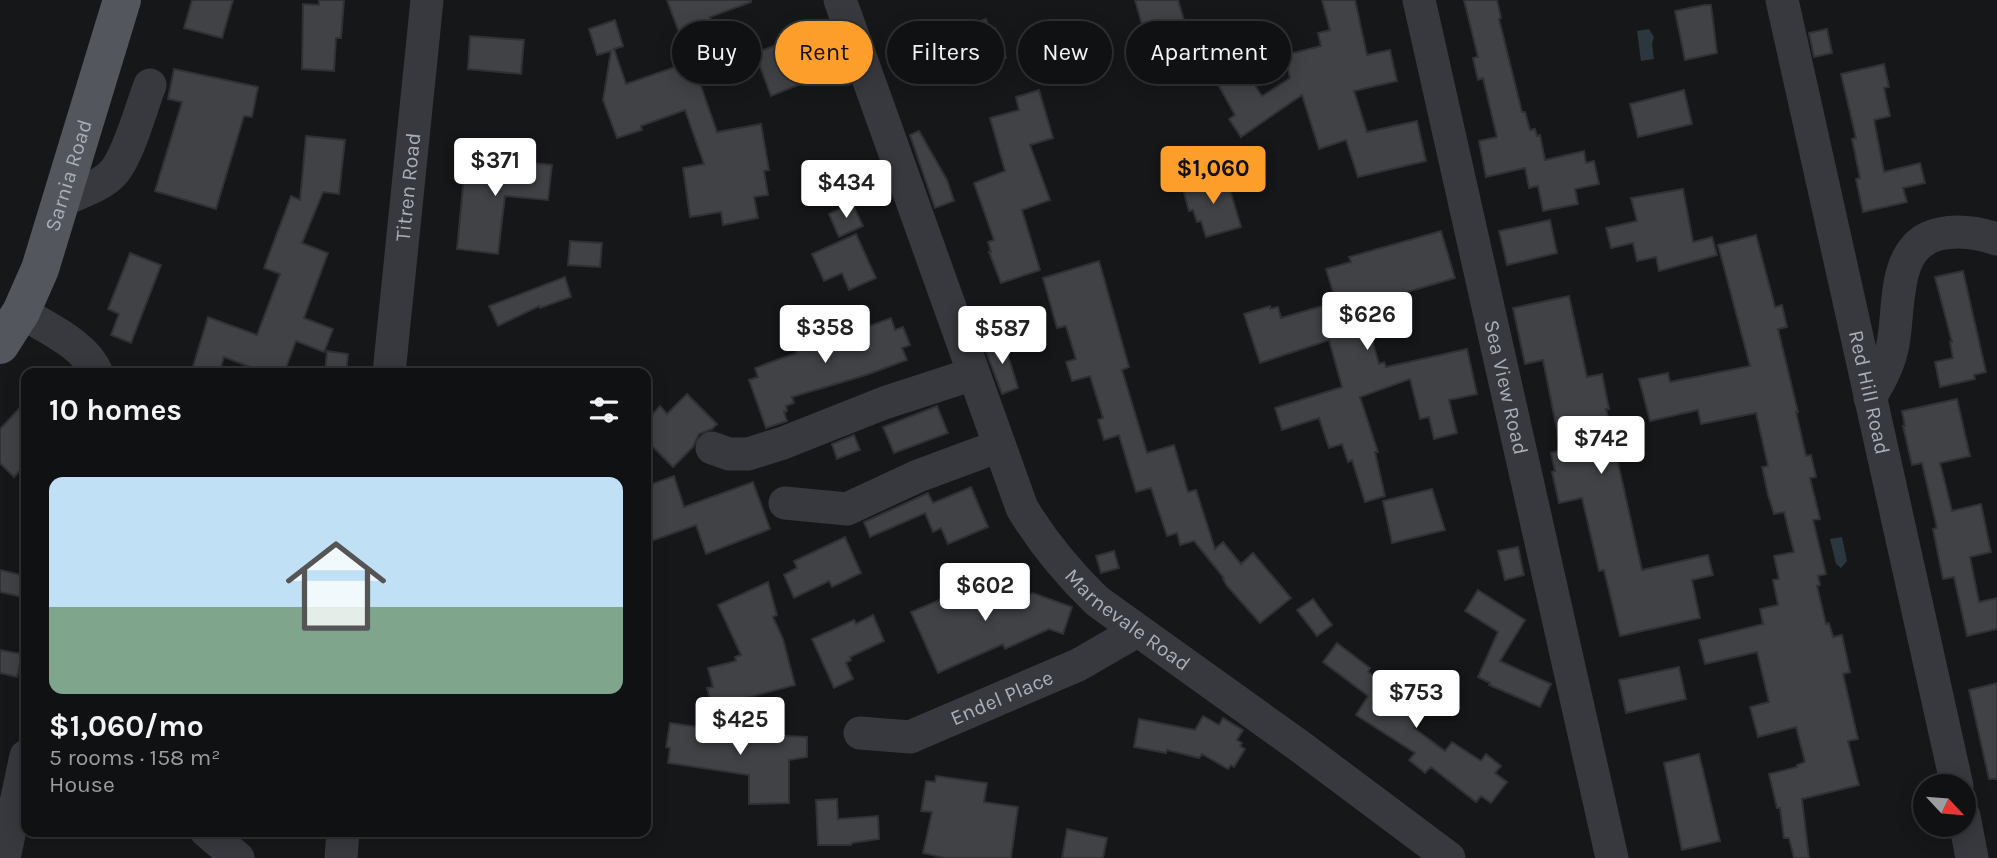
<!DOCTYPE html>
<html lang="en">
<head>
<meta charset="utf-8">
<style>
	:root { --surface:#101113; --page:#1e1f21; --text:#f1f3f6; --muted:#9c9da0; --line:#303133; --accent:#fd9e2a }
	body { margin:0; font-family:Karla,sans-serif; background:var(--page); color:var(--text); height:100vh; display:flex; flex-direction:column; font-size:26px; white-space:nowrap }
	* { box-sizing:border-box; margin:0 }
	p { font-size:23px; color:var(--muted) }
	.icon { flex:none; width:38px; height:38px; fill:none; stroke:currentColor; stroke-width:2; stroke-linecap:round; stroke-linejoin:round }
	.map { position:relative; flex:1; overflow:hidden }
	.panel { position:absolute; left:21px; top:368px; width:630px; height:469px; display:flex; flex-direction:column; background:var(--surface); border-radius:14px; box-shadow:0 4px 18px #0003,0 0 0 2px var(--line) }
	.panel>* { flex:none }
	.banner { position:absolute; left:672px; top:21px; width:665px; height:63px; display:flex; gap:14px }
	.needle { width:46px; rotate:116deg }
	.fabs { position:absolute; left:1913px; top:774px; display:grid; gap:14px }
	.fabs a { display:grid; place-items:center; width:63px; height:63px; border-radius:50%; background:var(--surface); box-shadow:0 4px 18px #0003,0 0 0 2px var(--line); font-size:35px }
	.price { position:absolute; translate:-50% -60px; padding:0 16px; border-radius:7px; background:#fff; color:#222; font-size:23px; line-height:46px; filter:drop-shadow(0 2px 4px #0008) }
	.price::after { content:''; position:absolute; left:50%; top:42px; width:21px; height:16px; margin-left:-10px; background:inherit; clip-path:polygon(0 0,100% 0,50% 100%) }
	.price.current { background:var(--accent); color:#111 }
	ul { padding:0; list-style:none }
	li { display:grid; align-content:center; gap:14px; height:371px; padding:0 28px }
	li+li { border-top:2px solid var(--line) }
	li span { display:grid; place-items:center; height:217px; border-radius:14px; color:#555 }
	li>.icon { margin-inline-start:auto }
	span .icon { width:126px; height:126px; fill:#fffc; stroke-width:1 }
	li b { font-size:30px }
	h2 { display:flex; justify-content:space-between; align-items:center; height:84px; padding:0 28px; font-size:30px }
	.chip { padding:0 24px; border-radius:32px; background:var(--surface); box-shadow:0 4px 18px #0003,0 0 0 2px var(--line); font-size:24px; line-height:63px }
	.chip.current { background:var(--accent); color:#111 }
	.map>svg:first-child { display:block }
	.water { fill:#2b373d }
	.building { fill:#404246; stroke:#303135; stroke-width:2 }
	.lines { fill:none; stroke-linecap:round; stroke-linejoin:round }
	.minor { stroke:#37393e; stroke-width:33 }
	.major { stroke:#53565d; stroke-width:38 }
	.labels { text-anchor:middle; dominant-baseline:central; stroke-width:5; stroke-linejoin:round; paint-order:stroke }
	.street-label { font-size:21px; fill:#a8afb9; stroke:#111214 }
</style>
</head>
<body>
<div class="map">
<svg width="1997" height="858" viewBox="0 0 1997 858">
	<rect width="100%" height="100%" fill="#161719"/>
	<path class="water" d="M1649 29 1654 37 1652 44 1654 59 1641 61 1637 31Z
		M1842 537 1847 561 1841 568 1836 564 1830 539Z"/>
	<path class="building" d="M192 0H233L222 38 184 28Z
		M319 0H344L341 38H336L334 71 302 69 303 4 319 5Z
		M667 0H751V2L710 17 719 43 713 46 716 55 693 63 717 132 761 124 769 170 764 171 768 195 754 197 758 218 723 225 721 212 690 217 683 168 704 164 685 110 641 126 642 130 617 138 603 100 611 51 597 55 589 29 615 20 623 46 614 49 626 84 690 62Z
		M1135 0H1178L1186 27 1146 39Z
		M1322 0H1355L1367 55 1390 50 1397 81 1354 91 1367 132 1417 121 1426 161 1358 177 1346 140 1319 149 1302 95 1241 137 1229 119 1235 115 1211 72 1241 65 1262 96 1290 78 1285 55 1321 46 1318 33 1330 30Z
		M1464 0H1497L1501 18 1499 19 1522 112H1525L1530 130 1535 129 1537 136 1540 135 1545 160 1584 151 1586 163 1594 161 1599 184 1575 189 1578 204 1543 211 1538 186 1529 188 1525 168 1486 177 1479 141 1497 137 1483 78 1478 80 1473 58 1478 57Z
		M1704 5H1711L1717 53 1685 60 1675 11Z
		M986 19 990 31 995 28 1006 58 955 77 940 36Z
		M1827 29 1832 53 1814 57 1809 33Z
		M470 36 524 40 521 74 468 69Z
		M795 38 811 80 771 96 755 53Z
		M1884 64 1889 87 1884 88 1890 116 1874 120 1884 172 1920 163 1925 183 1903 188 1907 202 1863 212 1856 179 1860 178 1852 139 1856 138 1841 74Z
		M174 69 258 87 252 117 244 116 216 209 155 191 182 102 168 99Z
		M1039 90 1053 138 1030 145 1050 200 1022 210 1040 270 1001 283 989 252H991L988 242 994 240 974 183 1005 171 990 118 1019 110 1016 97Z
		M1684 90 1692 124 1638 137 1630 104Z
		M919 131 947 180 954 201 935 208 910 135Z
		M306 136 345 140 339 194 323 192 302 243 328 253 304 318 333 329 324 352 296 341 284 373H266L224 357 219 373H191L208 317 257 335 280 274 264 268 291 196 300 200Z
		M466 156 552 165 548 200 505 196 498 254 457 249Z
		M1226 176 1241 227 1206 237 1201 221 1197 222 1193 210 1189 211 1183 189Z
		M1683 189 1693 242 1712 237 1717 255 1659 271 1656 257 1637 261 1633 243 1611 248 1606 228 1637 221 1631 198Z
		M852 203 863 226 839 237 829 214Z
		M1550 220 1557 253 1507 265 1499 231Z
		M1441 231 1455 278 1362 305 1379 364 1384 362 1386 367 1467 349 1477 394 1449 400 1457 433 1434 439 1429 417 1420 419 1410 379 1360 397 1378 452H1375L1385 496 1365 502 1352 460 1348 462 1342 444 1329 448 1319 418 1282 430 1275 408 1342 387 1329 340 1260 363 1244 314 1270 306V309L1278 307 1281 318 1336 302 1326 269 1351 262 1349 257Z
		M856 234 876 278 849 290 842 273 824 281 812 254Z
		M1756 235 1775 307 1782 305 1787 327 1778 329 1798 412H1796L1806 456 1811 455 1816 477 1810 478 1820 519 1813 520 1826 574 1818 576 1820 585 1817 586 1826 624 1829 623 1833 637 1842 635 1850 672 1843 674 1858 739 1848 741 1859 785 1802 799 1809 858H1794L1789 838H1784L1780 808H1777L1769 774 1797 767V765L1805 762 1796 727 1758 737 1750 707 1769 702 1757 652 1705 664 1699 640 1763 624 1760 609 1778 605 1773 580 1779 579 1774 556 1794 552 1784 512 1774 514 1768 495 1762 467 1768 466 1756 413 1701 424 1698 410 1650 421 1639 379 1668 373 1670 382 1750 366 1718 245Z
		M570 241 602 243 600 267 568 265Z
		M130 253 161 265 131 343 111 335 119 314 108 309Z
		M1099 261 1129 367 1122 370 1147 453 1174 445 1188 492 1196 490 1215 549 1223 542 1241 564 1253 553 1291 598 1260 623 1227 586 1223 579 1224 578 1194 541 1180 545 1177 533 1167 536 1151 488 1136 492 1119 435 1104 440 1098 420 1103 418 1090 376 1072 381 1066 362 1076 359 1066 326 1057 328 1043 278Z
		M1963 271 1986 372 1974 375 1975 379 1940 387 1935 362 1953 358 1950 342H1952L1935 277Z
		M565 277 571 297 540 308 539 306 498 326 489 306Z
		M1569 296 1587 377 1602 374 1609 409H1606L1642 570 1708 555 1713 575 1692 580 1700 618 1620 636 1604 570 1599 571 1582 498 1559 503 1552 472 1555 471 1551 453 1561 450 1543 360 1525 364 1513 308Z
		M891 318 895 330 903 327 910 345 902 348 907 360 866 375 792 397 794 403 786 406 787 411 784 412 787 421 766 428 749 380 758 377 755 368 796 353 791 331 819 325 824 343Z
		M1003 339 1018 388 1002 394 984 346Z
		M327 351 348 354 346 373H325Z
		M687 394 717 424 712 429 699 434 693 447 673 467 646 440V421L660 406 667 414Z
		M1957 399 1970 456 1940 463 1952 511 1981 504 1991 552 1970 557 1979 602 1997 598V629L1967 636 1954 577 1943 579 1933 529 1937 528 1922 463 1912 465 1903 426H1905L1902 411Z
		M26 401V464L14 477 0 463V429Z
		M937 406 948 433 894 453 883 427Z
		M854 435 860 450 837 459 832 444Z
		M674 476 684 507 753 482 770 529 706 554 696 525 646 543V486Z
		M971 487 988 527 948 544 941 528 933 532 925 513 870 537 864 522 928 493 933 503Z
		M1432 489 1445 530 1392 543 1383 501Z
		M845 537 861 573 832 587 829 581 794 598 784 575 797 568 794 561Z
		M1518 547 1524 575 1505 580 1498 551Z
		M1114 551 1119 568 1101 573 1096 556Z
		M0 570 26 576V598L0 592Z
		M1007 578 1017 600 1033 593 1072 607 1063 634 1049 629 1005 649 1003 644 938 673 911 612 944 598 947 604Z
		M768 582 777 615 773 617 783 639 795 685 712 707 707 688 713 687 708 668 736 661 735 657 741 655 718 605Z
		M1478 590 1525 620 1500 661 1551 684 1540 707 1489 685 1490 683 1478 677 1498 632 1465 611Z
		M1313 599 1332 625 1317 636 1297 610Z
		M873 615 884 641 850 657 851 660 846 663 853 679 834 688 812 639 854 620 856 624Z
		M1337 643 1370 668 1368 672 1427 708 1414 728 1445 751 1452 742 1481 761 1486 754 1501 766 1495 773 1507 782 1491 803 1481 796 1476 802 1431 767 1425 773 1409 760 1415 753 1356 715 1368 696 1323 662Z
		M0 650 22 654 17 677 0 673Z
		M1679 667 1686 699 1626 713 1619 680Z
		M1997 683V779H1989L1969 690Z
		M1203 716 1219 725 1223 718 1243 730 1237 740 1242 743 1240 746 1245 749 1234 767 1231 765 1228 769 1202 754 1199 758 1167 750 1166 753 1134 747 1139 719 1195 730Z
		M670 723 748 734 807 737V757L789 760V803L749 804V775L668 763 670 748 666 747Z
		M1699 754 1720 841 1682 850 1664 763Z
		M936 776 987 783 984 802 1018 807 1011 858H945L923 853 932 812 921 811 926 781 935 782Z
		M837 799 838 819 878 816 879 839 852 843 851 845H818L816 800Z
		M1067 829 1107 838 1103 858H1062Z"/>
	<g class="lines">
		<g class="minor">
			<path id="s1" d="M840 0 1022 508C1043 543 1067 572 1097 601L1298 745 1449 858"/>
			<path id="s2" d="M1419 0 1612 858"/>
			<path id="s3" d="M1782 0 1957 786"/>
			<path d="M61 201C78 193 102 186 114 172 129 154 141 108 150 85"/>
			<path d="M21 312C46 328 85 344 97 373"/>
			<path id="s4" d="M389 373 427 0"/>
			<path d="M1870 398C1879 382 1888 367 1892 349 1901 311 1890 245 1939 234 1958 230 1979 233 1997 239"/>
			<path d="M712 448 729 454H748L783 443 884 403 973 374"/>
			<path d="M785 503 847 509 918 476 999 446"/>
			<path id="s5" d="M860 733 910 737 1078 665 1137 631"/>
			<path d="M1964 816 1972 858"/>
			<path d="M206 831 238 858"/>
			<path d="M4 858 26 756"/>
			<path d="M341 858 343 831"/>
		</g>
		<path class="major" id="s6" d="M0 345 21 312 40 269 122 0"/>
	</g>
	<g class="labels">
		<g class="street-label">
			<text stroke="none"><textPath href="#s6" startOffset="184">Sarnia Road</textPath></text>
			<text stroke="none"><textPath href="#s4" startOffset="187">Titren Road</textPath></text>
			<text stroke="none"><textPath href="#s2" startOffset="397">Sea View Road</textPath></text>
			<text stroke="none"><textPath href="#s3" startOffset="402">Red Hill Road</textPath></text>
			<text stroke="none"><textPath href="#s1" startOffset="695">Marnevale Road</textPath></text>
			<text stroke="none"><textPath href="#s5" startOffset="150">Endel Place</textPath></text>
		</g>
	</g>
</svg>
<div class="fabs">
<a><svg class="needle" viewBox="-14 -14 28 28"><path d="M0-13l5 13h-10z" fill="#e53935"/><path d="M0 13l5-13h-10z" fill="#9c9da0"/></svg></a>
</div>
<b class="price" style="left:495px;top:198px">$371</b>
<b class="price current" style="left:1213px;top:206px">$1,060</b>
<b class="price" style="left:846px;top:220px">$434</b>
<b class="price" style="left:1367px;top:352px">$626</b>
<b class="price" style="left:825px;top:365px">$358</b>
<b class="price" style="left:1002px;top:366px">$587</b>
<b class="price" style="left:1601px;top:476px">$742</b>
<b class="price" style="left:985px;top:623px">$602</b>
<b class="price" style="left:1416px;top:730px">$753</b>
<b class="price" style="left:740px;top:757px">$425</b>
<div class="banner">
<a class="chip">Buy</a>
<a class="chip current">Rent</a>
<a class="chip">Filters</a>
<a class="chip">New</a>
<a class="chip">Apartment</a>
</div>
<section class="panel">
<h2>10 homes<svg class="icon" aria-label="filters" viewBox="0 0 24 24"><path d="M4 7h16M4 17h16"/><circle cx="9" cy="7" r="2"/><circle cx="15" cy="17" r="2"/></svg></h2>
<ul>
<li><span style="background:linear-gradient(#bfe0f5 60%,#7fa58c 0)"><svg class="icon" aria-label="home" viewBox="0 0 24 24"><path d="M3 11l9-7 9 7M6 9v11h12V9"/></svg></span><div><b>$1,060/mo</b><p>5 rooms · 158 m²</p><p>House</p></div></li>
</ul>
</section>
</div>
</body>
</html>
